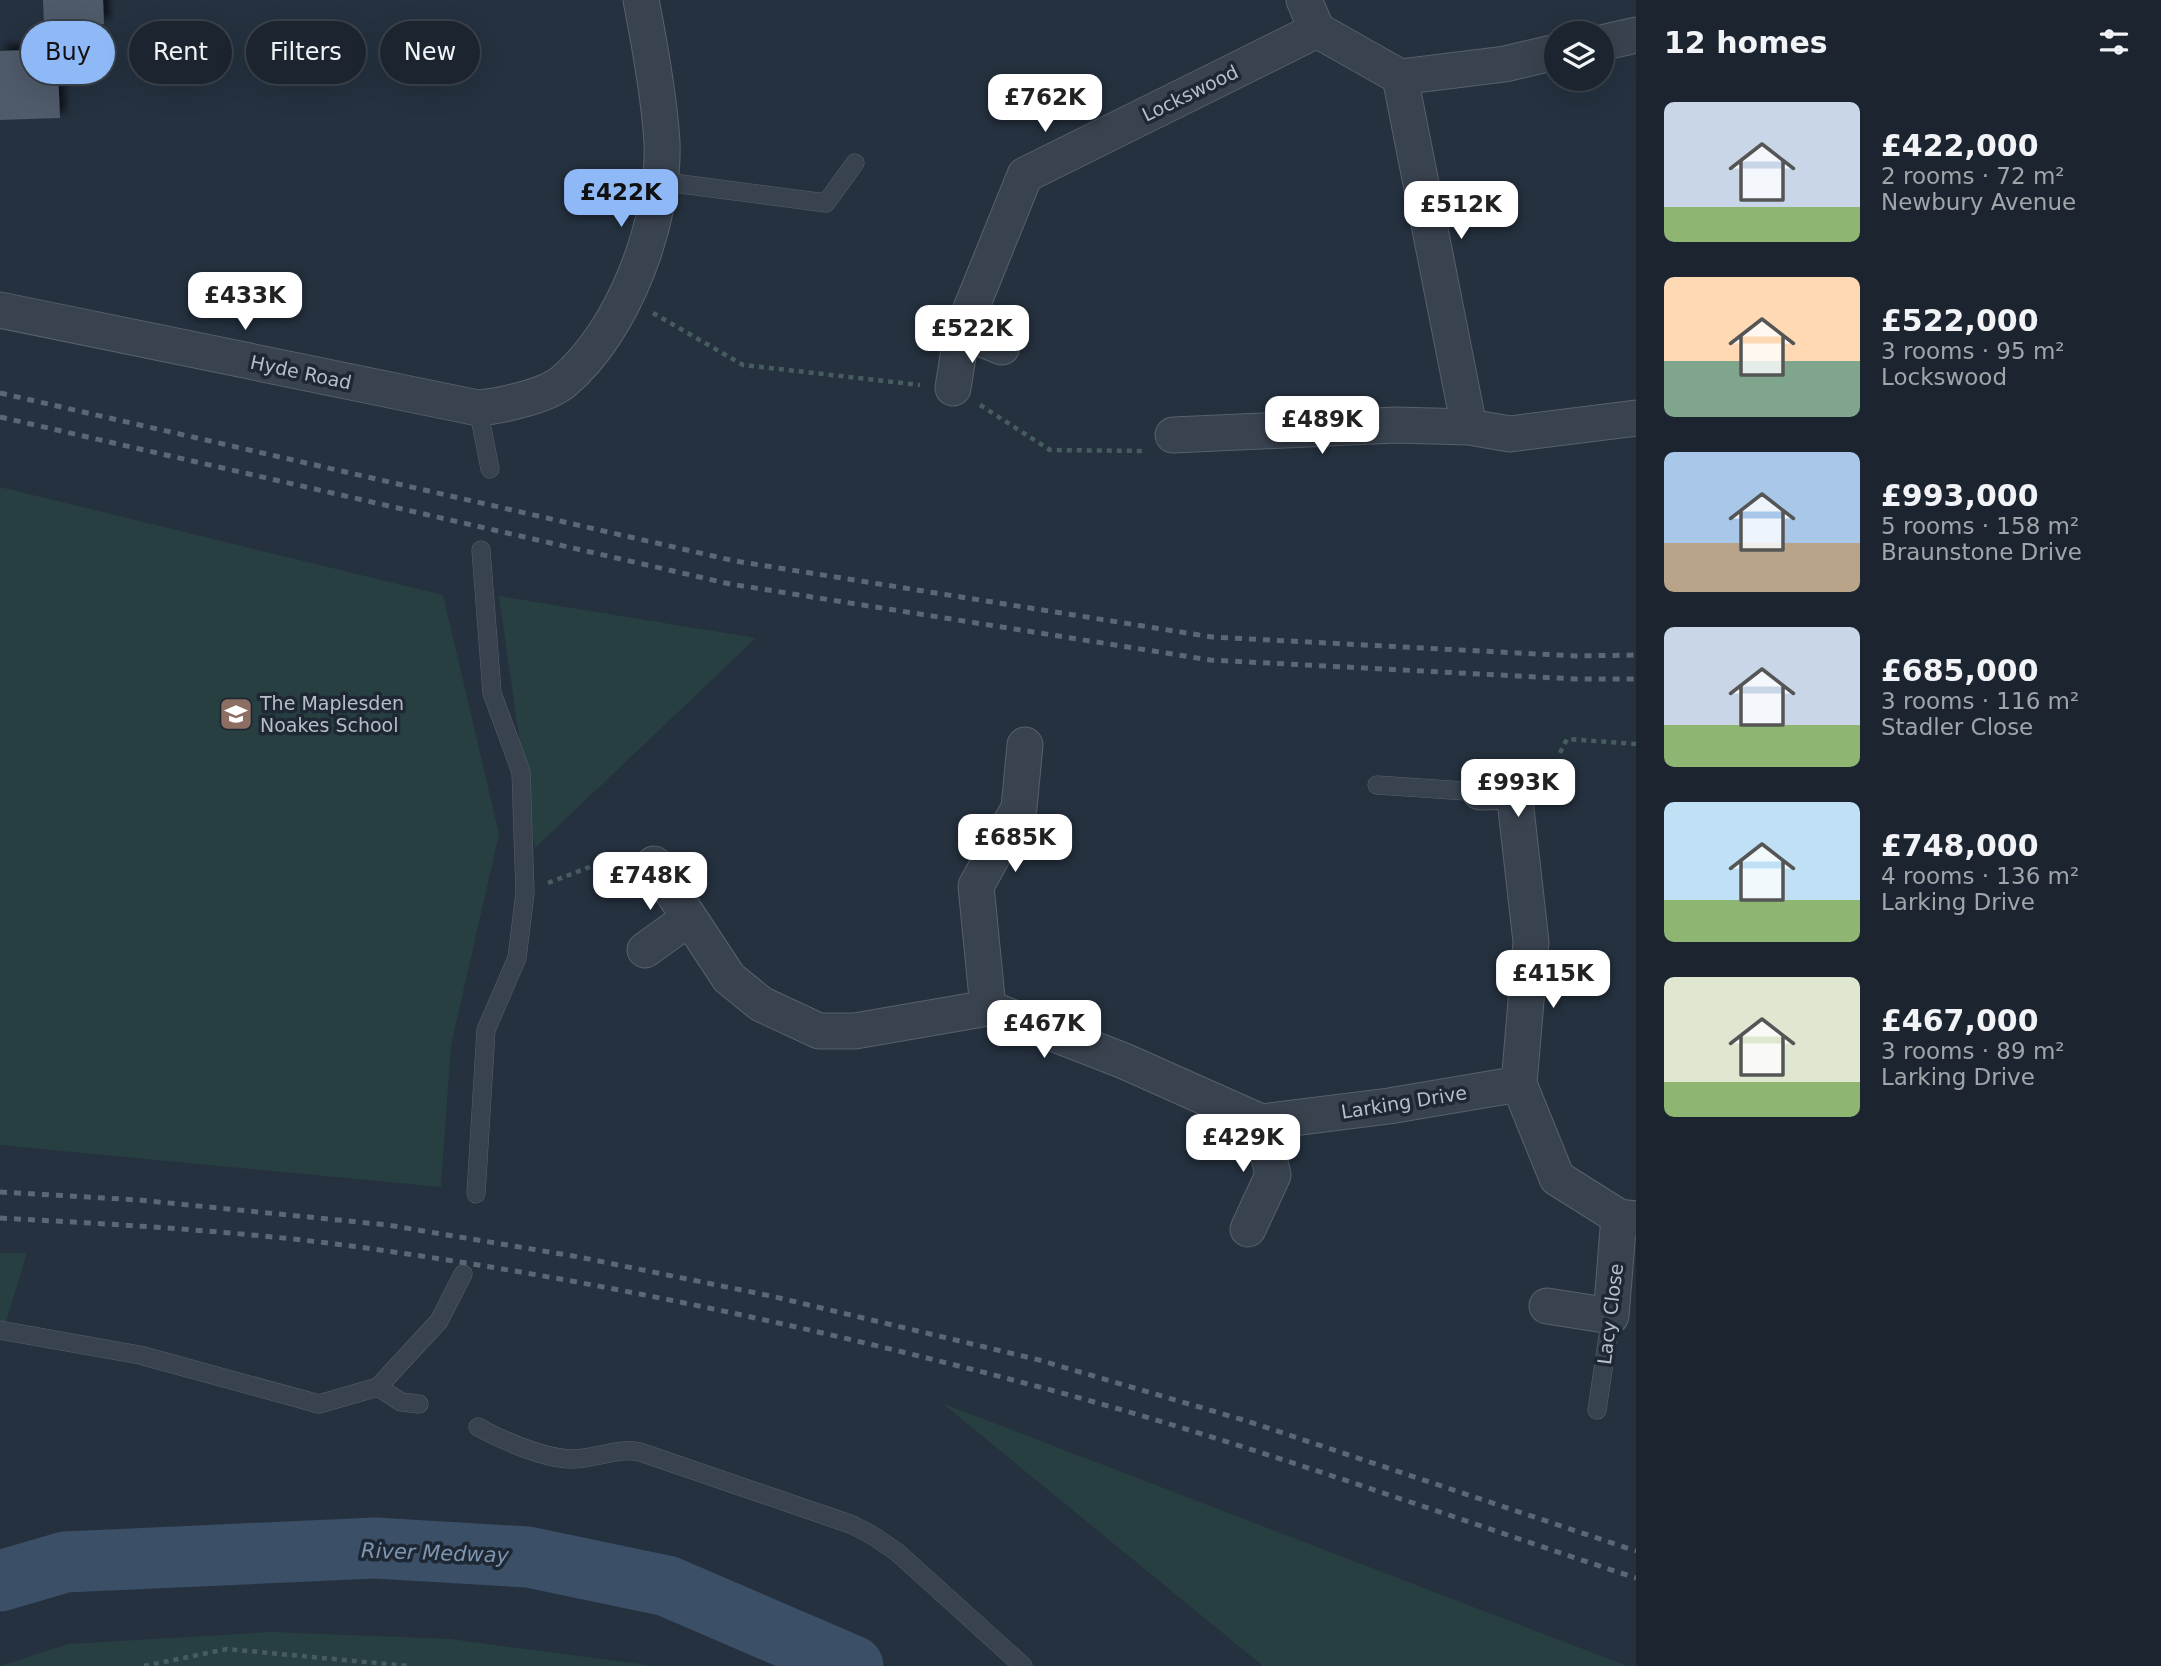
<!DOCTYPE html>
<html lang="en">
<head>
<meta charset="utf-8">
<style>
	:root { --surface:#1c252f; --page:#252d37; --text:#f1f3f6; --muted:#a0a5aa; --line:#3a424b; --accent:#8fb8f6 }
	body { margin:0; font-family:"DejaVu Sans",sans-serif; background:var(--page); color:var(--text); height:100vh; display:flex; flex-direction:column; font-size:26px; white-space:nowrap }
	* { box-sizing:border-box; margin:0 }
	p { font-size:23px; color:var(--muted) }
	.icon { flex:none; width:38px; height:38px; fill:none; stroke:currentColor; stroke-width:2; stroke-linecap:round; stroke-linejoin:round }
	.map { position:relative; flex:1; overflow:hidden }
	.sheet { display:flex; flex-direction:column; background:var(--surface); width:525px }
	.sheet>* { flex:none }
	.hud { position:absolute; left:21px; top:21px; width:665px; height:63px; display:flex; gap:14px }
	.tools { position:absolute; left:1544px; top:21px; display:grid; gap:14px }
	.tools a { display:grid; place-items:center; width:70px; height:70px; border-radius:50%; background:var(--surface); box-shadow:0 7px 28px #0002,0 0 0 2px var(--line); font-size:35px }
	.price { position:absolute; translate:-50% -60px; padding:0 16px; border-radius:14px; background:#fff; color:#222; font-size:23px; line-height:46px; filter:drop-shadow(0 2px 4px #0008) }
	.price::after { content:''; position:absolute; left:50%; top:42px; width:21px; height:16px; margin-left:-10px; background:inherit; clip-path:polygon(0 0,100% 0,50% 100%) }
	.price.current { background:var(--accent); color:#111 }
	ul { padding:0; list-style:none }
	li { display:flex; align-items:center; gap:21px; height:175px; padding:0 28px }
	li span { display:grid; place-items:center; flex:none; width:196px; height:140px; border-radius:10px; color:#555 }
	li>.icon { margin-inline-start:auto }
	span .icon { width:84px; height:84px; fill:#fffc; stroke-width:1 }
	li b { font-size:30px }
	h2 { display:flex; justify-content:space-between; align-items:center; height:84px; padding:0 28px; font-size:30px }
	.pill { padding:0 24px; border-radius:32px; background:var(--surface); box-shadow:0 7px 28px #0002,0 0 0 2px var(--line); font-size:24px; line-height:63px }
	.pill.current { background:var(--accent); color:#111 }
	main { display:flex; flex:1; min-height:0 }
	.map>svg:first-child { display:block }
	.green { fill:#283f41 }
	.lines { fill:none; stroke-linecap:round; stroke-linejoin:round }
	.river { stroke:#3b4f67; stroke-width:61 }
	.building { fill:#4f5a6a; filter:url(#shadow) }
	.lane-casing { stroke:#57616c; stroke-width:19 }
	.street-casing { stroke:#57616c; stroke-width:37 }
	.path { stroke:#475c5f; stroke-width:4.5; stroke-dasharray:5 5; stroke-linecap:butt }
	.lane { stroke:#39434f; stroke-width:18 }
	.street { stroke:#39434f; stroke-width:35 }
	.rail { stroke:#5c6776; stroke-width:5; stroke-dasharray:7 7; stroke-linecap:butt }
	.labels { text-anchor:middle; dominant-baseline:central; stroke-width:7; stroke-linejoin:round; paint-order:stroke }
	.street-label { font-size:19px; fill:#b6bec9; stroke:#1e2834 }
	.poi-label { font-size:19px; fill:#b6bec9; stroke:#1e2834; text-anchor:start }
	.water-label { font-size:21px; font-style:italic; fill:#7e95b0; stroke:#1e2834 }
</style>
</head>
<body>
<main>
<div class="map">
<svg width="1636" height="1666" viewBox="0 0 1636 1666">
	<defs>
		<filter id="shadow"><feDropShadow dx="6" dy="-6" stdDeviation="3.5" flood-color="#0009"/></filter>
	</defs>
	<rect width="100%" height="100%" fill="#25313f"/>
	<path class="green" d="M0 487 443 595 499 834 451 1045 441 1187 0 1145Z
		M499 596 756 638 535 848Z
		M0 1253H27L0 1342Z
		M942 1403 1627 1666H1263Z
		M272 1632 450 1639 655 1666H0L68 1644Z"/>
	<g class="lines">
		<path class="river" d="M0 1581 65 1562 375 1548 528 1557 667 1586 853 1666"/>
	</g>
	<path class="building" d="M43 0H103L104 24 44 26Z
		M57 49 60 118 0 120V51Z"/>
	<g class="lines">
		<defs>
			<path id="lane" d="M658 181 826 203 855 163
				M478 408 490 469
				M1377 785 1480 792
				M476 1194 486 1030 517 958 525 893 521 772 492 693 481 550
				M0 1330 140 1355 319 1404 378 1387 401 1402 419 1404
				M378 1387 439 1321 463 1274
				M1597 1410 1611 1316
				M478 1427C501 1440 543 1458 570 1459 593 1460 616 1447 640 1452L853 1525 875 1537 898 1553 1023 1666"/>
			<path id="street" d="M1304 0 1317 30 1400 77 1469 427 1510 434 1636 418
				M1601 43 1636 35
				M1400 77 1505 64 1556 52
				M0 310 478 408C501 406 546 396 563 382 624 331 665 220 662 142 659 95 650 46 641 0
				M962 331 1002 347
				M953 388 962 331 1025 175 1317 30
				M1173 435 1396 425 1469 427
				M1514 791 1531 942 1519 1084 1557 1178 1619 1217 1636 1219
				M1480 792 1514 791 1541 779
				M654 864 729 978 761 1004 819 1031H855L988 1008 1124 1061 1261 1122 1389 1106 1519 1084
				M645 950 688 919
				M988 1008 976 886 1019 808 1025 745
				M1248 1229 1273 1175 1261 1122
				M1547 1306 1611 1316 1619 1217"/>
		</defs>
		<use href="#lane" class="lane-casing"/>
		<use href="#street" class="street-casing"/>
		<path class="path" d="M653 313 743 365 920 385
			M980 405 1050 450 1144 451
			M1560 753 1567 739 1636 744
			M548 883 613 858 622 860
			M144 1666 227 1649 408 1666"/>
		<use href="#lane" class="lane"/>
		<use href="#street" class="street"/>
		<path class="rail" d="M0 393 735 561 1212 637 1576 656 1636 655
			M0 417 730 584 1210 660 1576 679H1636
			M0 1192 139 1200 388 1225 579 1257 771 1296 1039 1360 1247 1421 1636 1551
			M0 1218C129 1225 259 1232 387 1251 604 1282 821 1329 1032 1385 1237 1439 1435 1512 1636 1578"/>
	</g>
	<defs>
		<symbol id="school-square" viewBox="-11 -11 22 22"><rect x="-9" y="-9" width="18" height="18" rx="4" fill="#8d6e63" stroke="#1e2834"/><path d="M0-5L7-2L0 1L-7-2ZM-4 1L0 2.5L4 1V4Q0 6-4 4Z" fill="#fff"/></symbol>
	</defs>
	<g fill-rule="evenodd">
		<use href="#school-square" x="217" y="695" width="38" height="38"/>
	</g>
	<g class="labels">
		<g class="street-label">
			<text transform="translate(1190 93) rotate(-26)">Lockswood</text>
			<text transform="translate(301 372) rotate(12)">Hyde Road</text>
			<text transform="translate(1404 1102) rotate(-9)">Larking Drive</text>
			<text transform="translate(1610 1314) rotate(-83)">Lacy Close</text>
		</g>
		<g class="poi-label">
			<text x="260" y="703">The Maplesden<tspan x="260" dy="22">Noakes School</tspan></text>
		</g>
		<g class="water-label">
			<text transform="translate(435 1553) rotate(2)">River Medway</text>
		</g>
	</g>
</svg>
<div class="tools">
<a><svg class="icon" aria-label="layers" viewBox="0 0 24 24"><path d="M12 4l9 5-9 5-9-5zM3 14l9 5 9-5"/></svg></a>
</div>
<b class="price" style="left:1045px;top:134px">£762K</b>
<b class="price current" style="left:621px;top:229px">£422K</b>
<b class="price" style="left:1461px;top:241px">£512K</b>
<b class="price" style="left:245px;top:332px">£433K</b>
<b class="price" style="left:972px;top:365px">£522K</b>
<b class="price" style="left:1322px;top:456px">£489K</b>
<b class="price" style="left:1518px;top:819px">£993K</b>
<b class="price" style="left:1015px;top:874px">£685K</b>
<b class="price" style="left:650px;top:912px">£748K</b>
<b class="price" style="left:1553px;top:1010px">£415K</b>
<b class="price" style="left:1044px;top:1060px">£467K</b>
<b class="price" style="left:1243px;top:1174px">£429K</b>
<div class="hud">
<a class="pill current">Buy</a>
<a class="pill">Rent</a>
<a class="pill">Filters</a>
<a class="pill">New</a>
</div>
</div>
<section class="sheet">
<h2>12 homes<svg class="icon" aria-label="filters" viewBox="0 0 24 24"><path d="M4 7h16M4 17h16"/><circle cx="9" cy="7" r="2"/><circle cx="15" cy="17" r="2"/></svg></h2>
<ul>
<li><span style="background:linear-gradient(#c9d6e8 75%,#8fb573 0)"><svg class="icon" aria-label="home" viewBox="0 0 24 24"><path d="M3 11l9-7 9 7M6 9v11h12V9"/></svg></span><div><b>£422,000</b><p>2 rooms · 72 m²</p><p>Newbury Avenue</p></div></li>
<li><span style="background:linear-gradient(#ffd9b3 60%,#7fa58c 0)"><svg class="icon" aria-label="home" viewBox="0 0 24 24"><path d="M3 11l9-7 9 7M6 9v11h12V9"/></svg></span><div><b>£522,000</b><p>3 rooms · 95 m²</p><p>Lockswood</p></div></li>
<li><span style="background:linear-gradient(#a9c7e8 65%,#b9a48a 0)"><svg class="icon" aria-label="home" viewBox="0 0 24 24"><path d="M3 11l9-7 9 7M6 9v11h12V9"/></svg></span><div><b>£993,000</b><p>5 rooms · 158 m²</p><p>Braunstone Drive</p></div></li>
<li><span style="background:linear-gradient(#c9d6e8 70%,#8fb573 0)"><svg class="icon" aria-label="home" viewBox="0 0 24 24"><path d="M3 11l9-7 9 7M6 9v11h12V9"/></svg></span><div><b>£685,000</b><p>3 rooms · 116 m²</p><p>Stadler Close</p></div></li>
<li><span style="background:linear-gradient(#bfe0f5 70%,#8fb573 0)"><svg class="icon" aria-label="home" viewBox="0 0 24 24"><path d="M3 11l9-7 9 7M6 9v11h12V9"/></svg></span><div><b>£748,000</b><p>4 rooms · 136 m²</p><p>Larking Drive</p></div></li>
<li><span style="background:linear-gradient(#dfe7d0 75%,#8fb573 0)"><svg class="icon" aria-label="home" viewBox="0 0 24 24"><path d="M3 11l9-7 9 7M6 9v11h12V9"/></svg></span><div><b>£467,000</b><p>3 rooms · 89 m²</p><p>Larking Drive</p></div></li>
</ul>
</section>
</main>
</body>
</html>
